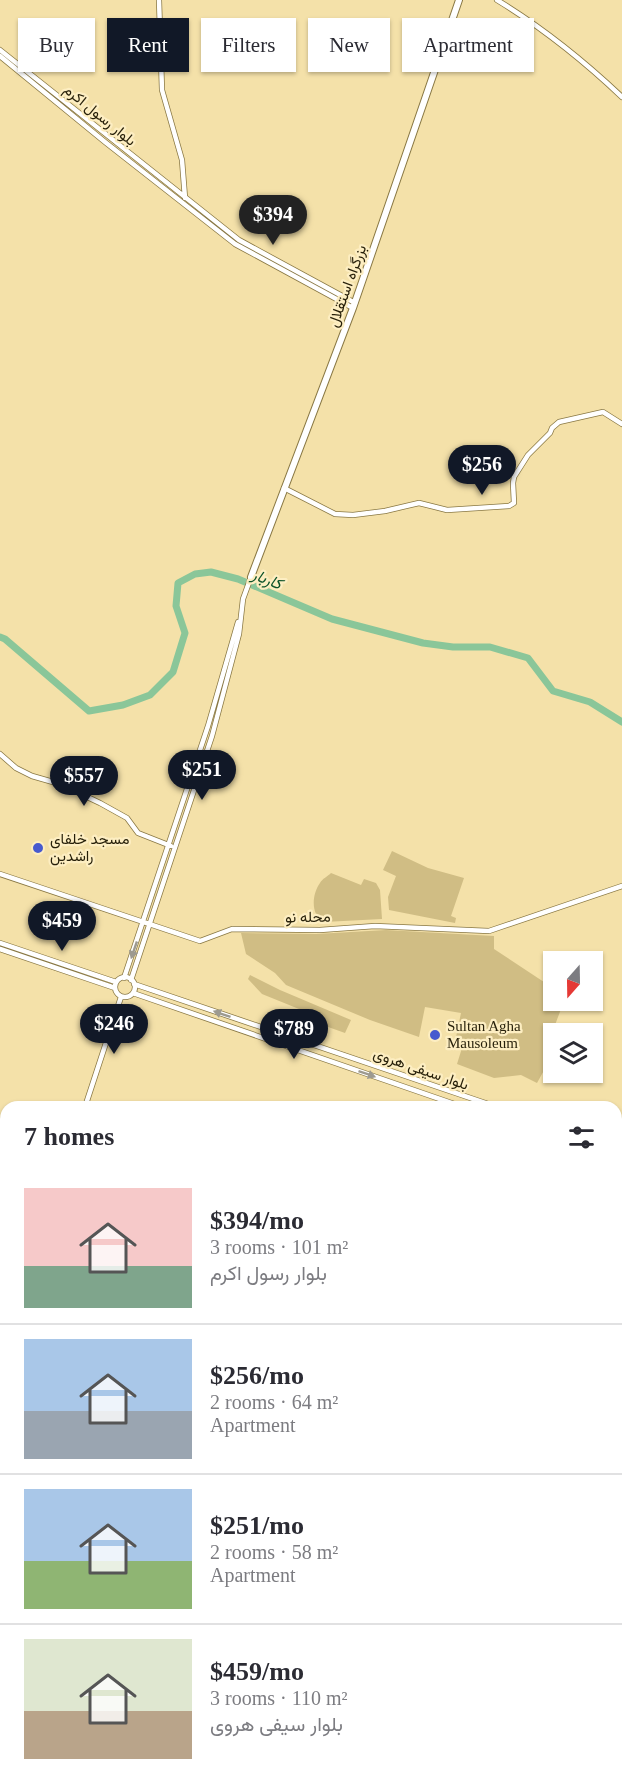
<!DOCTYPE html>
<html lang="en">
<head>
<meta charset="utf-8">
<style>
	:root { --surface:#fff; --page:#f2f2f3; --text:#2b2b33; --muted:#7c7c81; --line:#e1e1e2; --accent:#111827 }
	body { margin:0; font-family:"Times New Roman",Vazirmatn,serif; background:var(--page); color:var(--text); height:100vh; display:flex; flex-direction:column; font-size:22px; white-space:nowrap }
	* { box-sizing:border-box; margin:0 }
	p { font-size:20px; color:var(--muted) }
	.icon { flex:none; width:33px; height:33px; fill:none; stroke:currentColor; stroke-width:2; stroke-linecap:round; stroke-linejoin:round }
	.map { position:relative; flex:1; overflow:hidden }
	.panel { position:absolute; left:0px; top:1101px; width:622px; height:684px; display:flex; flex-direction:column; background:var(--surface); border-radius:18px 18px 0 0; box-shadow:0 2px 4px #0004 }
	.panel>* { flex:none }
	.hud { position:absolute; left:18px; top:18px; width:586px; height:54px; display:flex; gap:12px }
	.needle { width:39px; rotate:200deg }
	.buttons { position:absolute; left:543px; top:951px; display:grid; gap:12px }
	.buttons a { display:grid; place-items:center; width:60px; height:60px; border-radius:0px; background:var(--surface); box-shadow:0 2px 4px #0004; font-size:30px }
	.price { position:absolute; translate:-50% -51px; padding:0 14px; border-radius:21px; background:var(--accent); color:#fff; font-size:20px; line-height:39px; filter:drop-shadow(0 2px 3px #0008) }
	.price::after { content:''; position:absolute; left:50%; top:36px; width:18px; height:14px; margin-left:-9px; background:inherit; clip-path:polygon(0 0,100% 0,50% 100%) }
	.price.on { background:#222; color:#fff }
	ul { padding:0; list-style:none }
	li { display:flex; align-items:center; gap:18px; height:150px; padding:0 24px }
	li+li { border-top:2px solid var(--line) }
	li span { display:grid; place-items:center; flex:none; width:168px; height:120px; border-radius:0px; color:#555 }
	li>.icon { margin-inline-start:auto }
	span .icon { width:72px; height:72px; fill:#fffc; stroke-width:1 }
	li b { font-size:26px }
	h2 { display:flex; justify-content:space-between; align-items:center; height:72px; padding:0 24px; font-size:26px }
	.tag { padding:0 21px; border-radius:0px; background:var(--surface); box-shadow:0 2px 4px #0004; font-size:21px; line-height:54px }
	.tag.on { background:var(--accent); color:#fff }
	.map>svg:first-child { display:block }
	.green { fill:#d0bd84 }
	.lines { fill:none; stroke-linecap:round; stroke-linejoin:round }
	.river { stroke:#8ac699; stroke-width:7 }
	.secondary-casing { stroke:#897844; stroke-width:6 }
	.highway-casing { stroke:#897844; stroke-width:8 }
	.secondary { stroke:#fff; stroke-width:4.5 }
	.highway { stroke:#fff; stroke-width:6 }
	.oneway { fill:#9d9a90 }
	.poi-dot { fill:#475ace; stroke:#fdeec2; stroke-width:2 }
	.labels { text-anchor:middle; dominant-baseline:central; stroke-width:4.5; stroke-linejoin:round; paint-order:stroke }
	.street-label { font-size:15px; fill:#261f09; stroke:#fdeec2 }
	.poi-label { font-size:15px; fill:#261f09; stroke:#fdeec2; text-anchor:start }
	.water-label { font-size:16px; font-style:italic; fill:#0d5229; stroke:#fdeec2 }
</style>
</head>
<body>
<div class="map">
<svg width="622" height="1785" viewBox="0 0 622 1785">
	<rect width="100%" height="100%" fill="#f4e1a9"/>
	<path class="green" d="M392 851 428 868 464 878 451 916 456 918 455 923 389 910 388 897 396 876 383 870Z
		M331 873 361 885 364 879 376 883 380 890 382 919 324 922C310 915 312 894 320 883 322 879 328 876 331 873Z
		M386 930 494 936V949L553 988 554 1000 564 1001 555 1025 553 1054 537 1083 521 1075 494 1078 457 1064 462 1048 455 1042 461 1013 425 1007 419 1037 370 1020 286 985 275 973 246 954 241 933 316 934Z
		M250 975 280 990 351 1020 345 1033 317 1023 299 1009 262 994 248 979Z"/>
	<g class="lines">
		<path class="river" d="M0 637 5 639 89 711 123 705 150 695 173 672 185 633 176 606 178 583 195 574 211 572 238 579 332 619 423 643 453 647H490L528 658 553 691 590 702 622 722"/>
		<defs>
			<path id="secondary" d="M159 0 162 90 182 160 185 198
				M497 0C543 28 583 60 622 97
				M0 50 239 240 355 303
				M0 56 105 142 235 244 353 308
				M284 488 335 514 353 515 385 511 419 503 447 510 509 506 514 503 513 483 514 477 528 455 550 433 552 428 559 422 603 412 622 424
				M0 754 16 768 32 776 60 784 100 803 127 818 138 833 171 846
				M0 874 200 941 232 929 320 930 375 926 489 931 622 886
				M0 943 116 982
				M0 949 115 988
				M115 987a10 10 0 1 1 20 0a10 10 0 1 1-20 0Z
				M124 978 208 726 238 622
				M131 980 212 736 239 634 243 599 251 577
				M134 984 497 1107
				M133 993 463 1107
				M85 1107 121 997
				M616 1148 622 1150
				M616 1157 622 1159
				M0 1359 6 1341
				M616 1582 622 1573
				M0 1694 6 1699
				M43 1779V1785
				M302 1785 303 1779
				M307 1785 309 1779
				M594 1785 596 1779"/>
			<path id="highway" d="M251 577 353 308 459 0"/>
		</defs>
		<use href="#secondary" class="secondary-casing"/>
		<use href="#highway" class="highway-casing"/>
		<use href="#secondary" class="secondary"/>
		<use href="#highway" class="highway"/>
	</g>
	<defs><path id="oneway-solid" d="M-6-.8H1V-3.2L6.5 0L1 3.2V.8H-6Z" transform="scale(1.5)"/></defs>
	<g class="oneway">
		<use href="#oneway-solid" transform="translate(134 950) rotate(109)"/>
		<use href="#oneway-solid" transform="translate(222 1014) rotate(-161)"/>
		<use href="#oneway-solid" transform="translate(367 1074) rotate(19)"/>
	</g>
	<g class="poi-dot">
		<circle cx="38" cy="848" r="6"/>
		<circle cx="435" cy="1035" r="6"/>
	</g>
	<g class="labels">
		<g class="street-label">
			<text transform="translate(100 115) rotate(39)">بلوار رسول اکرم</text>
			<text transform="translate(347 286) rotate(-70)">بزرگراه استقلال</text>
			<text transform="translate(308 917) rotate(-1)">محله نو</text>
			<text transform="translate(421 1069) rotate(19)">بلوار سیفی هروی</text>
		</g>
		<g class="poi-label">
			<text x="50" y="839">مسجد خلفای<tspan x="50" dy="17">راشدین</tspan></text>
			<text x="447" y="1026">Sultan Agha<tspan x="447" dy="17">Mausoleum</tspan></text>
		</g>
		<g class="water-label">
			<text transform="translate(267 579) rotate(21)">کاربار</text>
		</g>
	</g>
</svg>
<div class="buttons">
<a><svg class="needle" viewBox="-14 -14 28 28"><path d="M0-13l5 13h-10z" fill="#e53935"/><path d="M0 13l5-13h-10z" fill="#7c7c81"/></svg></a>
<a><svg class="icon" aria-label="layers" viewBox="0 0 24 24"><path d="M12 4l9 5-9 5-9-5zM3 14l9 5 9-5"/></svg></a>
</div>
<b class="price on" style="left:273px;top:246px">$394</b>
<b class="price" style="left:482px;top:496px">$256</b>
<b class="price" style="left:202px;top:801px">$251</b>
<b class="price" style="left:84px;top:807px">$557</b>
<b class="price" style="left:62px;top:952px">$459</b>
<b class="price" style="left:114px;top:1055px">$246</b>
<b class="price" style="left:294px;top:1060px">$789</b>
<div class="hud">
<a class="tag">Buy</a>
<a class="tag on">Rent</a>
<a class="tag">Filters</a>
<a class="tag">New</a>
<a class="tag">Apartment</a>
</div>
<section class="panel">
<h2>7 homes<svg class="icon" aria-label="filters" viewBox="0 0 24 24"><path d="M4 7h16M4 17h16"/><circle cx="9" cy="7" r="2"/><circle cx="15" cy="17" r="2"/></svg></h2>
<ul>
<li><span style="background:linear-gradient(#f6c9c9 65%,#7fa58c 0)"><svg class="icon" aria-label="home" viewBox="0 0 24 24"><path d="M3 11l9-7 9 7M6 9v11h12V9"/></svg></span><div><b>$394/mo</b><p>3 rooms · 101 m²</p><p>بلوار رسول اکرم</p></div></li>
<li><span style="background:linear-gradient(#a9c7e8 60%,#9aa5b1 0)"><svg class="icon" aria-label="home" viewBox="0 0 24 24"><path d="M3 11l9-7 9 7M6 9v11h12V9"/></svg></span><div><b>$256/mo</b><p>2 rooms · 64 m²</p><p>Apartment</p></div></li>
<li><span style="background:linear-gradient(#a9c7e8 60%,#8fb573 0)"><svg class="icon" aria-label="home" viewBox="0 0 24 24"><path d="M3 11l9-7 9 7M6 9v11h12V9"/></svg></span><div><b>$251/mo</b><p>2 rooms · 58 m²</p><p>Apartment</p></div></li>
<li><span style="background:linear-gradient(#dfe7d0 60%,#b9a48a 0)"><svg class="icon" aria-label="home" viewBox="0 0 24 24"><path d="M3 11l9-7 9 7M6 9v11h12V9"/></svg></span><div><b>$459/mo</b><p>3 rooms · 110 m²</p><p>بلوار سیفی هروی</p></div></li>
</ul>
</section>
</div>
</body>
</html>
